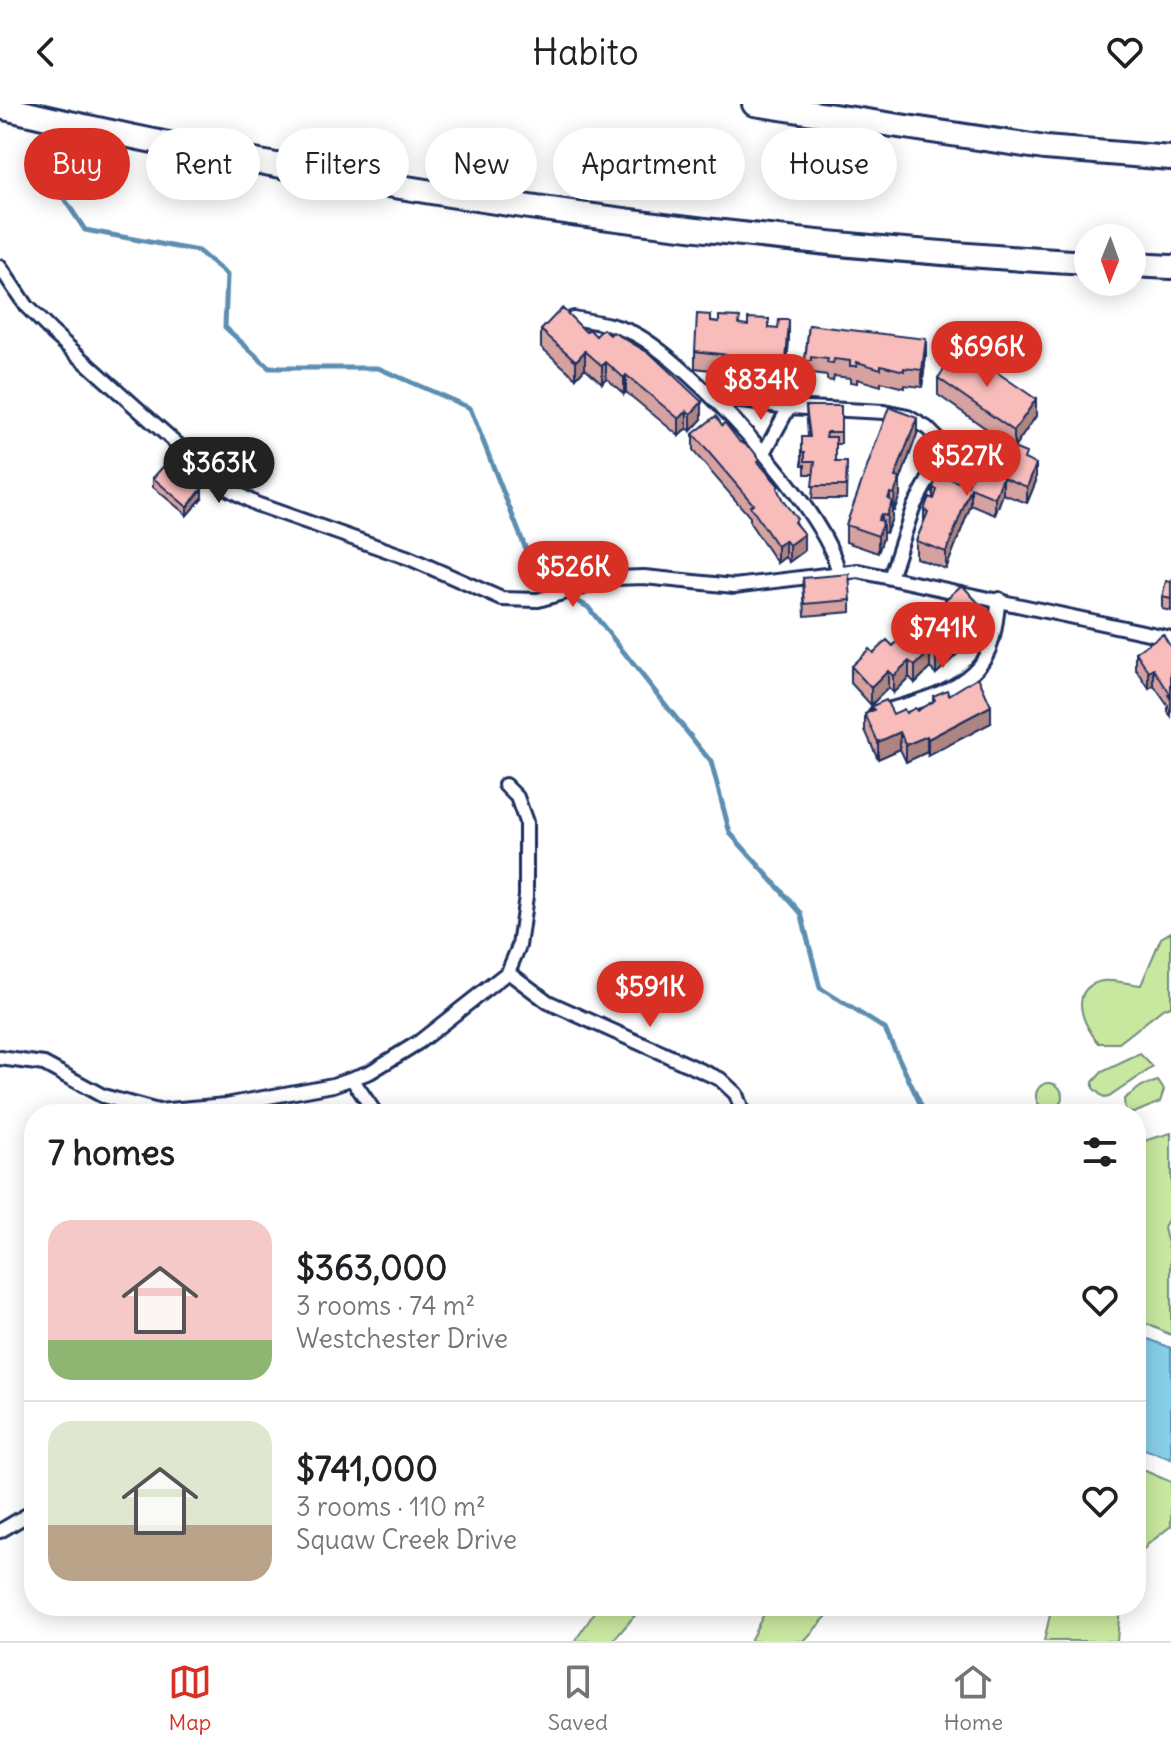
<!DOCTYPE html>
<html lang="en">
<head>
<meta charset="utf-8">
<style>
	:root { --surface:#fff; --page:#f6f6f6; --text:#202124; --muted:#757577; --line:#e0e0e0; --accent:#d93025 }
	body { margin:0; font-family:Delius,sans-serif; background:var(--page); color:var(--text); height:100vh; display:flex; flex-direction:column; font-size:30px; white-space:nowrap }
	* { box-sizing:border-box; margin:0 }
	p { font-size:26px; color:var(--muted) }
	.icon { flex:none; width:44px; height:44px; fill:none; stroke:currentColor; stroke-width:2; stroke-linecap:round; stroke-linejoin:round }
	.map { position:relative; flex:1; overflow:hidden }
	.details { position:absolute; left:24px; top:1000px; width:1122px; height:512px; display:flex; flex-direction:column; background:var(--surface); border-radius:32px; box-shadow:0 4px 20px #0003 }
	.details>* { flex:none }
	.banner { position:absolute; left:24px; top:24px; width:1124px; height:72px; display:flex; gap:16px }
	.needle { width:52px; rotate:181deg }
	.fabs { position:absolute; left:1074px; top:120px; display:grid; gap:16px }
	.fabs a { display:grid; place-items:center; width:72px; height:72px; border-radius:50%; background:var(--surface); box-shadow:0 4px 20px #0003; font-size:40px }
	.price { position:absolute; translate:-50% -68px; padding:0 18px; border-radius:28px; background:var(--accent); color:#fff; font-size:26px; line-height:52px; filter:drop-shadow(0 2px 4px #0008) }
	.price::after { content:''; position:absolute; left:50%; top:48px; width:24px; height:18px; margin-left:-12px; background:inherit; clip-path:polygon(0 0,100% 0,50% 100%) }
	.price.selected { background:#222; color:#fff }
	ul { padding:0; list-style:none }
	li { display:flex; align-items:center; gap:24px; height:200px; padding:0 24px }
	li+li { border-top:2px solid var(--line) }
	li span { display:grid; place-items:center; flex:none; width:224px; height:160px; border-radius:24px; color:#555 }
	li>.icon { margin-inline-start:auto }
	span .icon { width:96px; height:96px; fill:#fffc; stroke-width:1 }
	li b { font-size:34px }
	h2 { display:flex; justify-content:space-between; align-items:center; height:96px; padding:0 24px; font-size:34px }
	.chip { padding:0 28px; border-radius:36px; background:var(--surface); box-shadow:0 4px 20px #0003; font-size:28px; line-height:72px }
	.chip.selected { background:var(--accent); color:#fff }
	header { display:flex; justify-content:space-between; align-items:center; height:104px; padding:0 24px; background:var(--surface); font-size:36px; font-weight:600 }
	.tabs { display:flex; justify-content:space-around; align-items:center; height:112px; border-top:2px solid var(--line); background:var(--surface); font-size:22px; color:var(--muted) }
	.tabs a { display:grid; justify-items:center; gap:4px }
	.tabs .selected { color:var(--accent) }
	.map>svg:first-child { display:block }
	.green { fill:#c8e79f; stroke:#728b7e; stroke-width:2 }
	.water { fill:#87cee8; stroke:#5c8eb1; stroke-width:2 }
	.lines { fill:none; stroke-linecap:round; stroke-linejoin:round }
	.stream { stroke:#5c8eb1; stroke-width:5 }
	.lane-casing { stroke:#1b2f5e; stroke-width:12 }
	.street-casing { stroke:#1b2f5e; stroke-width:18 }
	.highway-casing { stroke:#1b2f5e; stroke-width:28 }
	.lane { stroke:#fff; stroke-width:6 }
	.street { stroke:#fff; stroke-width:12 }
	.highway { stroke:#fff; stroke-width:22 }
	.wall { fill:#d5a2a0; stroke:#1b2f5e; stroke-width:2 }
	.shaded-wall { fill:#ae8482; stroke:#1b2f5e; stroke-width:2 }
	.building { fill:#f8bcba; stroke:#1b2f5e; stroke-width:2 }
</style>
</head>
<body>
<header><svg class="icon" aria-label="back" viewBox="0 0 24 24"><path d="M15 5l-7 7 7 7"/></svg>Habito<svg class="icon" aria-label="heart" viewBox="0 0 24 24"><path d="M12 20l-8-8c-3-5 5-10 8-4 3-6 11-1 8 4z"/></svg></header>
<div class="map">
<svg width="1171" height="1537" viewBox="0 0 1171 1537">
	<rect width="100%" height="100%" fill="#fff"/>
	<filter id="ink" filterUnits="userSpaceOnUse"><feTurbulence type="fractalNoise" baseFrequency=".0125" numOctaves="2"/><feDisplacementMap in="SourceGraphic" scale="16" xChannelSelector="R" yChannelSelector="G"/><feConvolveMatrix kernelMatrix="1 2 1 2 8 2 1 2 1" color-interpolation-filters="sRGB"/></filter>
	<g filter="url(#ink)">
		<path class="green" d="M1171 828V902L1164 904 1119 939H1099C1083 922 1067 885 1102 877 1113 875 1129 880 1141 881L1161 834Z
			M1140 950 1153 963 1109 993 1104 994 1093 984V978L1102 968Z
			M1158 977 1164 986 1160 998 1134 1009 1125 1008 1124 995 1142 982Z
			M1036 992a13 13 0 1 1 26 0a13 13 0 1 1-26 0Z
			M1171 1029V1110L1164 1124 1171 1152V1231L1136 1215V1048L1147 1036Z
			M1136 1363 1171 1378V1422L1147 1441 1136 1457Z
			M599 1502H643L613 1537H575Z
			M768 1502H836L804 1537H750Z
			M1052 1502H1120L1117 1537H1044Z"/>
		<path class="water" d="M1136 1230 1171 1244V1355L1136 1342Z"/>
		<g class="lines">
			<path class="stream" d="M47 69 85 126 198 147 227 171 225 223 269 264H378L470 304 538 476 588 503 711 658 730 729 801 809 820 884 885 925 925 1010"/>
			<defs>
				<path id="lane" d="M939 345 953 341 1007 355"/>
				<path id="street" d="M0 163 26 202 53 229 225 383 256 400 409 454 502 495 538 496 614 474 644 473 734 482 858 467 1171 534
					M573 214C594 218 614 220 633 229 688 256 827 407 838 467
					M715 294 789 303 884 308 908 313 927 324 936 333 939 356 913 404 891 471
					M764 349 789 303
					M876 609C915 599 972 586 989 545 996 530 996 512 999 495
					M508 868 548 898 720 975 736 990 743 1010
					M0 954 44 960 103 992 158 1007 226 1001 333 981 370 968 419 938 508 868 519 842 526 792V718L517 693 505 681
					M352 975 376 1010
					M0 1427 34 1407"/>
				<path id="highway" d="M754 0 1045 44 1171 54
					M0 3C357 87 722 138 1088 159
					M1132 161 1171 163"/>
			</defs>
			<use href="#lane" class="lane-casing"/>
			<use href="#street" class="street-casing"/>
			<use href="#highway" class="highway-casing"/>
			<use href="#lane" class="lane"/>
			<use href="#street" class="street"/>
			<use href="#highway" class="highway"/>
		</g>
		<path class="wall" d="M711 217 769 224 789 233 786 275 695 264V247Z
			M809 221 926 252 922 283 904 281V284L881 278V282L857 275V279L850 278V274L834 272 833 277 827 276V272L811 270V274L805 273V257Z
			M541 226 586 228 702 315 691 327 687 324 679 332 626 288 624 290 606 274 602 279 585 264 576 274 541 243Z
			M938 274 1036 312 1014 344 938 291Z
			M806 302H841V340H836V358H847L846 395H812L814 370H805V361H802V348L808 333Z
			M722 321 760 361 779 390 797 422 804 447 789 458 785 453 777 459 750 419V413L693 347V330Z
			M917 330 900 377V391L894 407 892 406V414L886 429 883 428V434L878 449 846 438V421Z
			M1000 371 1036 377 1027 399 1003 390 995 411 971 401 946 465 916 454V437L924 418V406L933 394V384L968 382Z
			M153 374 202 394 187 411 153 383Z
			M803 474 851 496V508L805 512Z
			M1171 478V507L1162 505V493Z
			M945 496 982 519 977 525V531L969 533V539L936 570 930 564 915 579 909 573 893 589 888 584 871 601 851 579V562L873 549 916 532 945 505Z
			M1171 544V613L1168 608V602L1154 582 1149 585 1136 565V548Z
			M949 591 991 619 928 652 927 648 906 658 900 645 878 655 865 626V610L872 606V602L893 610 917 607 933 597V592Z"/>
		<path class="shaded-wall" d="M789 216V233L786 275V258Z
			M926 235V252L922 283V266Z
			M585 247V264L576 274V257Z
			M606 258V274L602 279V262Z
			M626 271V288L624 290V274Z
			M1036 295V312L1014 344V327Z
			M702 298V315L691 327V310Z
			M687 307V324L679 332V315Z
			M917 314V330L900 377V391L894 407 895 373Z
			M1036 360V377L1027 399V383Z
			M1003 373V390L995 411V394Z
			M971 384V401L946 465V448Z
			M202 385V394L187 411V403Z
			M890 389V401L892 397V414L886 429 888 395Z
			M881 410V424L883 417V434L878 449V416Z
			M804 430V447L789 458V441Z
			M785 436V453L777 459V442Z
			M982 503V519L977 525V531L969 533V539L936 570V553L965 518Z
			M930 547V564L915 579V562Z
			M909 557V573L893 589V572Z
			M1154 565V582L1149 585V568Z
			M888 567V584L871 601V584Z
			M991 602V619L928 652V635Z
			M900 628V645L878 655V638Z
			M927 632V648L906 658V641Z"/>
		<path class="building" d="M562 204 586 228 589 225 596 232 603 225 610 231 613 228 652 251 702 298 691 310 687 307 679 315 626 271 624 274 606 258 602 262 585 247 576 257 541 226Z
			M697 210 711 211V217L719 218V212L740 213 739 220 748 221V214L769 215V224L778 225 779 216H789L786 258 695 247Z
			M809 221 926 235 922 266 904 264V267L881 261V265L857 258V262H850V257L834 255 833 260 827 259 828 255 811 253V257H805Z
			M960 243 1036 295 1014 327 938 274Z
			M806 302H841V328H827L826 333H836V358H847L846 382H812L815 357H805V348H802V333H810Z
			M889 303 917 314 895 373 900 374 894 390 890 389 888 395 892 397 886 412 881 410 878 416 883 417 878 432 846 421Z
			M716 312 722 321 725 319 739 337 751 344 760 356 758 358 779 382 777 384 783 397 797 415 794 418 804 430 789 441 785 436 777 442 750 402 753 400 693 330Z
			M1011 343 1026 349 1024 355 1036 360 1027 383 1003 373 995 394 971 384 946 448 916 437 928 408 924 406 929 393 934 395 937 386 933 384 938 370 968 382 975 362 1000 371Z
			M168 357 202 385 187 403 153 374Z
			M849 470 851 496 805 500 803 474Z
			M1166 477 1171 478V495L1162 493Z
			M962 481 982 503 973 511 977 514 965 518 969 522 936 553 930 547 915 562 909 557 893 572 888 567 871 584 851 562 869 545 873 549 887 536 893 542 910 526 916 532 949 501 945 496Z
			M1163 530 1171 544V596L1168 591 1170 590 1154 565 1149 568 1136 548Z
			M978 573 991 602 928 635 927 632 906 641 900 628 878 638 865 610 874 606 872 602 886 596 893 610 904 605 906 609 915 604 917 607 935 596 933 592 947 586 949 591Z"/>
	</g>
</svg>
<div class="fabs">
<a><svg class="needle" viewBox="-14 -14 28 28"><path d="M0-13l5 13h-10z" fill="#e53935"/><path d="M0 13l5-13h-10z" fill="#757577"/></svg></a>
</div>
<b class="price" style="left:987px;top:285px">$696K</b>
<b class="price" style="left:761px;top:318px">$834K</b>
<b class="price" style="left:967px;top:394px">$527K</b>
<b class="price selected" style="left:219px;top:401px">$363K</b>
<b class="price" style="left:573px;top:505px">$526K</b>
<b class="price" style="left:943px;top:566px">$741K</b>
<b class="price" style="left:650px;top:925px">$591K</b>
<div class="banner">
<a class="chip selected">Buy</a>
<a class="chip">Rent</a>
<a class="chip">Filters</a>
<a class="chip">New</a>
<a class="chip">Apartment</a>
<a class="chip">House</a>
</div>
<section class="details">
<h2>7 homes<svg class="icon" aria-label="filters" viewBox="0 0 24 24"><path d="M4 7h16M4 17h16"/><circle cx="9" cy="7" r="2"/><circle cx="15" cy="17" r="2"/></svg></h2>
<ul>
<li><span style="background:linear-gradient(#f6c9c9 75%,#8fb573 0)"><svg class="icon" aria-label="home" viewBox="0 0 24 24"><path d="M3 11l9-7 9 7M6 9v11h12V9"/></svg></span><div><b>$363,000</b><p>3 rooms · 74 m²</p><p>Westchester Drive</p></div><svg class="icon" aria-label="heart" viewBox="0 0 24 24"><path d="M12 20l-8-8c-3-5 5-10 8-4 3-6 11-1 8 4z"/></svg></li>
<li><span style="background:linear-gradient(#dfe7d0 65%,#b9a48a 0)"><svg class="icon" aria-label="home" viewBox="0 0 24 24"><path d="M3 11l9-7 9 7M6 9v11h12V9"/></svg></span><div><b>$741,000</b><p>3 rooms · 110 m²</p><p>Squaw Creek Drive</p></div><svg class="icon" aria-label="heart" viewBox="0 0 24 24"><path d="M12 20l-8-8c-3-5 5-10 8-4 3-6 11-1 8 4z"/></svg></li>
</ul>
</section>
</div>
<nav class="tabs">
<a class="selected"><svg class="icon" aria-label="map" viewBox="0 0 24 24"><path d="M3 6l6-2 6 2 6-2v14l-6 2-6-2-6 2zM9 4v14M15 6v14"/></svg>Map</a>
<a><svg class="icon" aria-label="saved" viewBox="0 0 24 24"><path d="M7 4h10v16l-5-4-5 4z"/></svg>Saved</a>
<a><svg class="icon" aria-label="home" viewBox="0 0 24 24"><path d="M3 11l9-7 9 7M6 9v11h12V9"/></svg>Home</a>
</nav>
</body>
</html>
